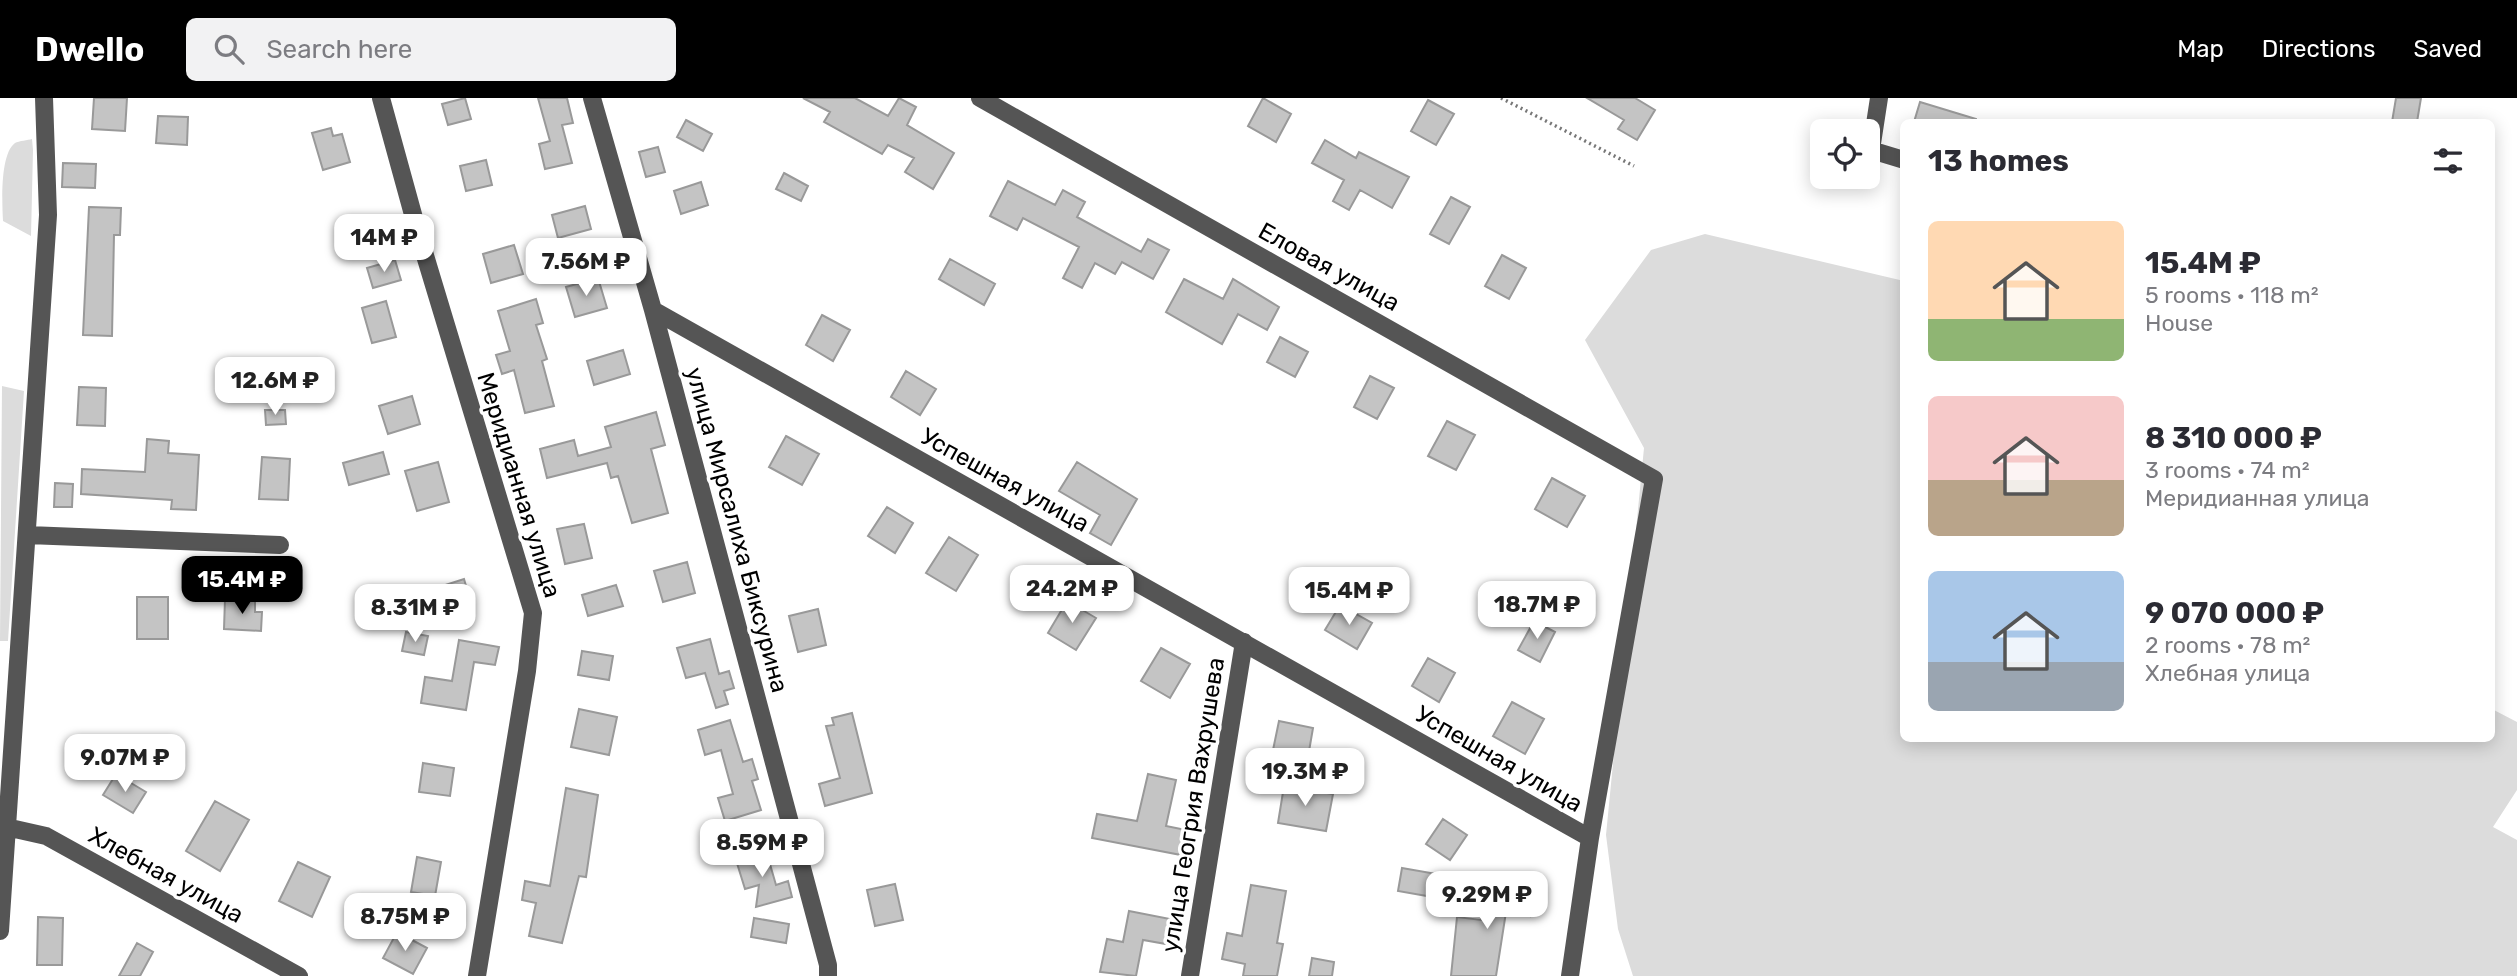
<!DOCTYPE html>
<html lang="en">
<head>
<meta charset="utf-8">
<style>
	:root { --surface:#fff; --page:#f2f2f3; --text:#2b2b33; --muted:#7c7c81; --accent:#000 }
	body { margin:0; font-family:Rubik,sans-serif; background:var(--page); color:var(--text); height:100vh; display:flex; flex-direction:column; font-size:26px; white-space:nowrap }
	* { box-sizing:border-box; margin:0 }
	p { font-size:23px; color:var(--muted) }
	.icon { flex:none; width:38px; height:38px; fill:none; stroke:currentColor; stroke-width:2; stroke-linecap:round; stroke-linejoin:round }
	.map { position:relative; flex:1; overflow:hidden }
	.side { position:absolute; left:1900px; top:21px; width:595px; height:623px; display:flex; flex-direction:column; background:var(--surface); border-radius:10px; box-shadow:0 4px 18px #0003 }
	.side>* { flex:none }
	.controls { position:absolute; left:1810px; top:21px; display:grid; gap:14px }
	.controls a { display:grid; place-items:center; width:70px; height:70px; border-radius:10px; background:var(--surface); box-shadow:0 4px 18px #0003; font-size:35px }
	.price { position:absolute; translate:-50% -60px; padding:0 16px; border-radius:14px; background:#fff; color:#222; font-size:23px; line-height:46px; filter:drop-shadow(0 2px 4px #0008) }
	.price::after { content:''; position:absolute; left:50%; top:42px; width:21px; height:16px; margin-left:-10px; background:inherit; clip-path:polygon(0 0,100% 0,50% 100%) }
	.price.selected { background:var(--accent); color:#fff }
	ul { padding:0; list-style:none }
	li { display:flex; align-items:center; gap:21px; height:175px; padding:0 28px }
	li span { display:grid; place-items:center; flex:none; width:196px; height:140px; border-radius:10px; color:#555 }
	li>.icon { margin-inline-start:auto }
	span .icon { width:84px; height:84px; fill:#fffc; stroke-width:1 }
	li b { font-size:30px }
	h2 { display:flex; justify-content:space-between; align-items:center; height:84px; padding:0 28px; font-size:30px }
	header { display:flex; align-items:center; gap:42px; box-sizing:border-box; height:98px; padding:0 35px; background:var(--accent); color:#fff }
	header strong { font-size:33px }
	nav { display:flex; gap:38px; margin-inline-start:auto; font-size:24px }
	.search { width:490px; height:63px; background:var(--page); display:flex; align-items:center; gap:18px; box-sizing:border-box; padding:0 24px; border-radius:10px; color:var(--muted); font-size:26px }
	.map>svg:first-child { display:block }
	.green { fill:#dcdcdc }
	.building { fill:#c4c4c4; stroke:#999; stroke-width:2 }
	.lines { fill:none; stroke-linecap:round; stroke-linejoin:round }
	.path { stroke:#777; stroke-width:3.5; stroke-dasharray:2 3.5; stroke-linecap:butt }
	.minor { stroke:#555; stroke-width:18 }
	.labels { text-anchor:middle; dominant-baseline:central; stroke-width:7; stroke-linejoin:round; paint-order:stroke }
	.street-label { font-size:24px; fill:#000; stroke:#fff }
</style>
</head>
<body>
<header>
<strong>Dwello</strong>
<div class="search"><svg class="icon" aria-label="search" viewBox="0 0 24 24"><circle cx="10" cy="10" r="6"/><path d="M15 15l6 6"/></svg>Search here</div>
<nav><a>Map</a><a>Directions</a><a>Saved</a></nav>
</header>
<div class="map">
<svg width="2517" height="878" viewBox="0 0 2517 878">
	<rect width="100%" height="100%" fill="#fff"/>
	<path class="green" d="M32 41 33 52 31 138 3 123C2 104 0 56 15 45 19 43 28 42 32 41Z
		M1705 136 1904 183V640H2492V611L2517 624V692L2493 729 2517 742V878H1633L1618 831 1606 737 1644 350 1585 242 1651 152Z
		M2 288 24 293 8 543H0Z"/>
	<path class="building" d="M94 0H127L125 33 92 31Z
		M465 0 471 21 448 27 442 6Z
		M538 0H567L573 25 562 27 572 65 545 71 539 46 550 43Z
		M803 0H855L888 18 899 0 916 9 907 27 954 55 933 91 905 74 914 60 888 47 882 56 824 24 830 14Z
		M1263 0 1291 16 1276 44 1248 28Z
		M1587 0H1635L1655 12 1637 42 1618 31 1624 22Z
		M2396 0H2421L2417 24H2392Z
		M1428 2 1454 16 1436 47 1411 33Z
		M1920 4 1976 21V24H1914Z
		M158 18 188 19 187 47 156 45Z
		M686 22 712 36 703 53 677 39Z
		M331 30 333 38 342 36 350 64 323 72 312 35Z
		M1325 42 1356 60 1359 54 1409 79 1392 110 1360 92 1349 112 1333 103 1344 82 1312 65Z
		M658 49 665 74 646 79 639 54Z
		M486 62 492 87 466 93 460 68Z
		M63 65 96 66 95 90 62 89Z
		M784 75 808 88 801 103 776 91Z
		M1008 83 1055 107 1063 92 1085 104 1077 119 1141 154 1148 141 1169 152 1153 181 1122 164 1115 176 1095 165 1082 190 1063 180 1079 149 1023 120 1017 132 990 118Z
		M701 84 708 107 681 116 674 93Z
		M1451 99 1470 109 1449 146 1430 136Z
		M585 108 591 131 558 140 552 117Z
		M89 109 121 110 120 137H114L112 238 83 237Z
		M364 124 371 153 348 159 341 130Z
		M514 147 523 176 491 185 483 156Z
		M1502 157 1526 170 1509 201 1485 188Z
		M950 161 995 186 984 207 939 181Z
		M395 162 401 182 373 190 367 170Z
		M598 180 607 210 575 219 566 189Z
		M1184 181 1223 201 1233 181 1279 209 1267 232 1238 216 1222 246 1166 214Z
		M536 201 543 225 536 227 547 261 542 263 554 308 525 315 514 272 502 276 496 257 510 253 498 213Z
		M386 203 396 239 372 245 362 210Z
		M822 217 850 232 833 263 806 247Z
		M1280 239 1308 254 1295 279 1267 264Z
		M623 252 630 276 594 287 587 263Z
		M906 273 936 291 920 317 891 299Z
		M1370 278 1394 290 1377 321 1354 309Z
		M79 289 106 290 105 328 77 327Z
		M412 298 420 326 388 336 379 308Z
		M265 312H285L286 326 266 327Z
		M656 314 665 347 651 351 668 415 632 425 618 378 611 380 607 365 547 380 540 351 574 342 578 358 611 349 605 329Z
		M1447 323 1475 337 1456 372 1428 358Z
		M786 338 819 356 802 387 769 369Z
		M147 341 169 343 168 355 199 357 196 412 171 411 172 402 81 396 82 371 145 374Z
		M383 354 389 376 349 387 343 365Z
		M262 359 290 361 288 402 259 401Z
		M438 364 449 404 417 413 405 373Z
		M1077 364 1137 401 1111 447 1090 435 1100 417 1059 393Z
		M1552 380 1585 398 1567 429 1535 411Z
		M55 385 73 386 72 409H54Z
		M887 409 913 425 895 455 868 438Z
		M584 426 592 460 565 466 557 431Z
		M949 439 978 457 956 493 926 475Z
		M687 464 695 495 663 504 654 473Z
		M464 481 473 512 442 521 433 491Z
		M616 487 623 508 588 518 582 497Z
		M137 499H168V541H137Z
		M225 501 255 502V514H262L261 533 224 531Z
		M1067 503 1096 520 1076 552 1048 535Z
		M1340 507 1372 525 1357 551 1325 532Z
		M818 511 826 547 798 554 789 518Z
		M1534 523 1555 534 1540 564 1518 552Z
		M406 534 428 538 424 557 402 553Z
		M710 541 719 576 729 573 734 590 724 593 728 606 716 610 705 575 686 580 677 550Z
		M459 542 499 549 495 567 474 564 466 612 421 605 425 579 452 583Z
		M1161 550 1190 566 1170 600 1141 583Z
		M582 553 613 558 609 582 578 577Z
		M1428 560 1455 575 1439 604 1412 588Z
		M1512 604 1544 621 1525 656 1493 638Z
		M579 611 617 619 609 657 571 649Z
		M852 615 872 695 825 708 819 686 840 680 826 628 834 627 832 620Z
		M730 622 743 664 752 661 758 681 752 683 761 712 725 723 718 700 733 696 721 652 705 657 698 632Z
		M1279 623 1313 630 1308 659 1273 652Z
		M423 665 454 670 450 698 419 694Z
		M116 676 146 694 133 715 103 697Z
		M1148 676 1176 682 1166 728 1186 732 1181 757 1092 740 1097 716 1137 723Z
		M1284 688 1333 696 1326 733 1278 725Z
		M566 690 598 697 586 779 579 778 562 845 529 838 536 805 522 802 525 783 550 788Z
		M215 703 249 722 220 773 186 753Z
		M1443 721 1467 737 1450 762 1426 746Z
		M765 749 776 787 788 783 792 799 756 809 759 787 745 791 736 762 764 754Z
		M417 759 441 764 435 798 411 794Z
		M298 764 330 779 312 819 279 803Z
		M1402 770 1448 778 1444 801 1398 793Z
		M1487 785 1534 793 1530 818 1506 814 1496 878H1451L1457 819 1481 822Z
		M895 786 903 822 875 828 867 792Z
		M1251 787 1286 793 1277 845 1283 846 1277 878H1243L1245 866 1222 861 1227 835 1242 838Z
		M1129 813 1170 821 1166 846 1143 842 1136 878 1100 874 1107 841 1123 844Z
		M38 819 63 820 62 867H37Z
		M754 820 789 826 786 845 751 839Z
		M397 834 427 850 413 876 383 860Z
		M137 845 153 854 140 878H119Z
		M1312 860 1334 864 1332 878H1309Z"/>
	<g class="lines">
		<path class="path" d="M1501 0 1634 68"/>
		<path class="minor" d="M381 0 417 131 533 515 527 573 477 878
			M592 0 653 212 828 867V878
			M980 0 1654 381 1590 740 1570 878
			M1879 0 1871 52 1904 62
			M653 212 1590 740
			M28 437 280 447
			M6 729 46 738 299 878
			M0 833 48 117 44 0
			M1190 878 1244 544"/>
	</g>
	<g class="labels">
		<g class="street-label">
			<text transform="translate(1329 169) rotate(29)">Еловая улица</text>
			<text transform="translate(1005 382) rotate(29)">Успешная улица</text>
			<text transform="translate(519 387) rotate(73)">Меридианная улица</text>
			<text transform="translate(737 432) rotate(75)">улица Мирсалиха Биксурина</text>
			<text transform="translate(1499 661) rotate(30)">Успешная улица</text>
			<text transform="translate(1193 707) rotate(-81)">улица Геогрия Вахрушева</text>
			<text transform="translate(166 777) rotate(29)">Хлебная улица</text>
		</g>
	</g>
</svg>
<div class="controls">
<a><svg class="icon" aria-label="locate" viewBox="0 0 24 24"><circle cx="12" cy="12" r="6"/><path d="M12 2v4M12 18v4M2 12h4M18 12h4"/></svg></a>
</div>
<b class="price" style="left:384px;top:176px">14M ₽</b>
<b class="price" style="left:586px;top:200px">7.56M ₽</b>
<b class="price" style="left:275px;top:319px">12.6M ₽</b>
<b class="price selected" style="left:242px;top:518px">15.4M ₽</b>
<b class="price" style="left:1072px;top:527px">24.2M ₽</b>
<b class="price" style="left:1349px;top:529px">15.4M ₽</b>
<b class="price" style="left:1537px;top:543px">18.7M ₽</b>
<b class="price" style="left:415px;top:546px">8.31M ₽</b>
<b class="price" style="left:125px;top:696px">9.07M ₽</b>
<b class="price" style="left:1305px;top:710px">19.3M ₽</b>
<b class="price" style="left:762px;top:781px">8.59M ₽</b>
<b class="price" style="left:1487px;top:833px">9.29M ₽</b>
<b class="price" style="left:405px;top:855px">8.75M ₽</b>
<section class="side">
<h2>13 homes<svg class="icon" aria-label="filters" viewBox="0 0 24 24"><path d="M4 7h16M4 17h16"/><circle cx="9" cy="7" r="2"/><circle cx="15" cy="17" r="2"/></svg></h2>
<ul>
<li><span style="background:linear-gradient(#ffd9b3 70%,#8fb573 0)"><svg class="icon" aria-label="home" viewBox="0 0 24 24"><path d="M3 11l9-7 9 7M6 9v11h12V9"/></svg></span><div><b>15.4M ₽</b><p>5 rooms · 118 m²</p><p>House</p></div></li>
<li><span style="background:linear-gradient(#f6c9c9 60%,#b9a48a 0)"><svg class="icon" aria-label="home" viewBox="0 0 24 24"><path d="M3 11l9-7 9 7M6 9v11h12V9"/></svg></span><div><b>8 310 000 ₽</b><p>3 rooms · 74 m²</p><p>Меридианная улица</p></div></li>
<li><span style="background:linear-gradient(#a9c7e8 65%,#9aa5b1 0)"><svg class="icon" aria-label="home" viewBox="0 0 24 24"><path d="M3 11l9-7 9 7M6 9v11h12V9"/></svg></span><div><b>9 070 000 ₽</b><p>2 rooms · 78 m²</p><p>Хлебная улица</p></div></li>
</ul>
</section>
</div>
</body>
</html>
